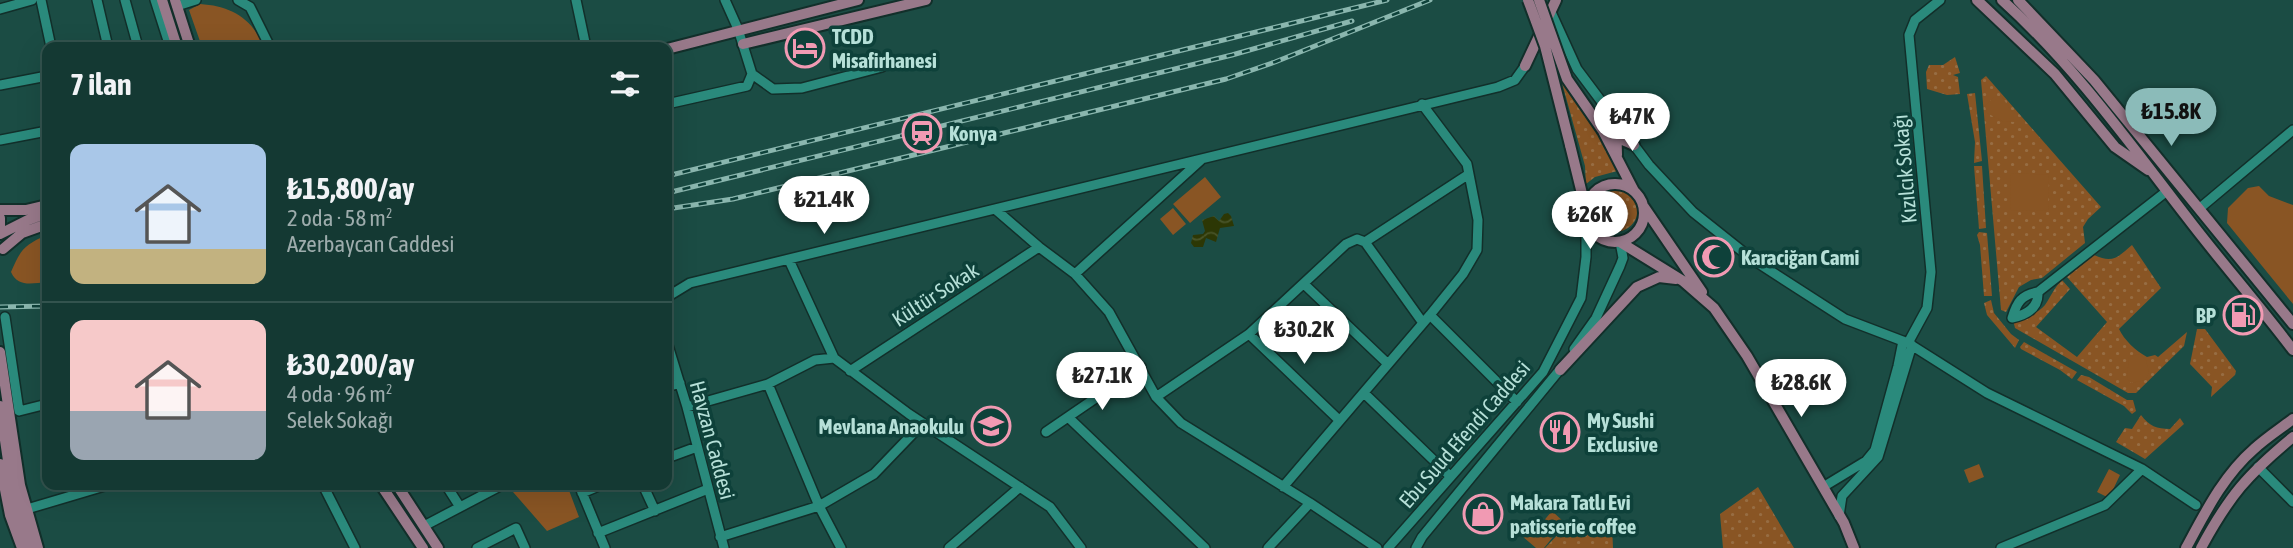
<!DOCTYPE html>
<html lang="tr">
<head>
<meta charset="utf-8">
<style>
	:root { --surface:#143933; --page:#1d403b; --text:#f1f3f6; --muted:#9dacac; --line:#33534e; --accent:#8bbbb9 }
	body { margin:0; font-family:"Asap Condensed",sans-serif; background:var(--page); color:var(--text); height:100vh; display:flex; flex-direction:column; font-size:26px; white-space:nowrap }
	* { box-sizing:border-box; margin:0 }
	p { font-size:23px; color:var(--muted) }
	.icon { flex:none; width:38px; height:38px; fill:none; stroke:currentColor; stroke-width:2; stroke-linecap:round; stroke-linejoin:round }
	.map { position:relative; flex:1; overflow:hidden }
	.sheet { position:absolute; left:42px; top:42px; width:630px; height:448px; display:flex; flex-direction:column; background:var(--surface); border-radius:14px; box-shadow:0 7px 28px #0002,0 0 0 2px var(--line) }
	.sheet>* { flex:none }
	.price { position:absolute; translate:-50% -60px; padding:0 16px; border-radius:24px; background:#fff; color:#222; font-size:23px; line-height:46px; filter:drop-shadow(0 2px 4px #0008) }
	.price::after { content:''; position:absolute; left:50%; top:42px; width:21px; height:16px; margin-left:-10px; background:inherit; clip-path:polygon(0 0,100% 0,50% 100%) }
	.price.active { background:var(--accent); color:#111 }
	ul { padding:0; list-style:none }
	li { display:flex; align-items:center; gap:21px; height:175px; padding:0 28px }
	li+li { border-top:2px solid var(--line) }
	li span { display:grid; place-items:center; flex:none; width:196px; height:140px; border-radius:14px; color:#555 }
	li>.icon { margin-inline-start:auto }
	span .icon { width:84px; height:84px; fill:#fffc; stroke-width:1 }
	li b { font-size:30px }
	h2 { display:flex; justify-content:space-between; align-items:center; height:84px; padding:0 28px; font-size:30px }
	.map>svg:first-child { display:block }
	.grass { fill:url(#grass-dots) }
	.park { fill:#895524 }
	.water { fill:url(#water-waves) }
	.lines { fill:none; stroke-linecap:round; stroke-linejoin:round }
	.minor-casing { stroke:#122f2a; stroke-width:12 }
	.major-casing { stroke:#122f2a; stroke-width:14 }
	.minor { stroke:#2a8a7c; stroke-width:9 }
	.major { stroke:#98798a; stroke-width:10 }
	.rail-casing { stroke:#8ab6ae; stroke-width:5 }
	.rail { stroke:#0e413a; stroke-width:2.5; stroke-dasharray:8; stroke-linecap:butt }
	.major-bridge-casing { stroke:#122f2a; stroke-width:14; stroke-linecap:butt }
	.major-bridge { stroke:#98798a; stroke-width:10 }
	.labels { text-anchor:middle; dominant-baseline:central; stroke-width:7; stroke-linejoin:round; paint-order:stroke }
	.poi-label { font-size:21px; font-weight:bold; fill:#b6e0d8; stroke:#0e413a; text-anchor:start }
	.street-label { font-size:21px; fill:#b6e0d8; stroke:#0e413a }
</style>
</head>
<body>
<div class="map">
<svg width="2293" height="548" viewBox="0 0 2293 548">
	<defs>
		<pattern id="grass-dots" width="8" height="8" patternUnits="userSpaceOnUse" patternTransform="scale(1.75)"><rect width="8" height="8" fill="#895524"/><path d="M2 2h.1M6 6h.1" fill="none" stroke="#976d43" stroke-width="1.8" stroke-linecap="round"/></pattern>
		<pattern id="water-waves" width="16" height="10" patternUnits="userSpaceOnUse" patternTransform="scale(1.75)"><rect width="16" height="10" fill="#2c3705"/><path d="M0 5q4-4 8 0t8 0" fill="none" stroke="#485429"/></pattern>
	</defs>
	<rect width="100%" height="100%" fill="#1b4c44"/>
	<path class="grass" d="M1955 57 1960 73 1953 75 1958 77 1960 94 1947 95 1927 89 1926 72 1929 65H1943Z
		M1986 76 2101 207 2088 219 2083 227 2085 243 2042 278 2031 280 2019 287 2006 312 2001 310 1981 80Z
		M1562 83H1565L1621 170 1595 177 1586 184 1585 166Z
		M1975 93 1982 161 1974 163 1975 142 1967 94Z
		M1974 166H1982L1986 228 1979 229Z
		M1592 209a23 23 0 1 1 46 0a23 23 0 1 1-46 0Z
		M1979 232 1987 233 1992 296H1984L1980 245 1977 235Z
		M2132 245 2161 288 2119 329C2124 340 2136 351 2147 357L2155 355 2158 357 2187 332 2184 346 2136 393H2128L2015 328 2013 320C2024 317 2038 314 2045 305 2051 296 2054 288 2062 280L2070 289 2036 327 2077 357 2107 322 2067 277 2094 255C2113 264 2118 257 2132 245Z
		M1991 300 1994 313 2011 334 2019 340 2015 348 1987 315 1984 303Z
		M2197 329H2205L2236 371 2235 375 2211 397 2212 387 2190 364Z
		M2024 342 2077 372 2072 379 2060 370 2021 349 2020 347Z
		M2081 375 2089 377 2127 400H2133L2136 411 2132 414 2124 406 2077 380Z
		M2141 415C2149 426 2157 429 2170 429L2180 418 2184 424 2145 459 2116 442 2125 428 2132 429Z
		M1758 487 1794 548H1723L1720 514Z
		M1612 524 1613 548H1545L1566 526Z"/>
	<path class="park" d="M200 4C231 6 252 18 264 47H202L189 10Z
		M1994 97H2002L2013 113 2014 122 2002 121 1987 113 1985 106Z
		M2011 173 2049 175 2048 211 2010 210Z
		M1205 177 1221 197 1190 223 1173 204Z
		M2259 186 2269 196 2293 205V304L2227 223 2228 208 2248 188Z
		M1173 208 1186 224 1173 235 1160 219Z
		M47 235V282C33 283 18 288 11 272 21 249 24 245 47 235Z
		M2139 354 2146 360 2149 372 2145 380 2131 383 2127 378 2129 357Z
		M1979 464 1984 477 1969 483 1964 470Z
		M2109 469 2120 475 2109 498 2097 492Z
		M507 485H567L579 517 547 531Z
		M1552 511 1565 523 1554 536 1541 524Z
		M1535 522 1553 537 1544 548H1536L1523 537Z"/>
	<path class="water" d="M1603 210a10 10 0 1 1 20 0a10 10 0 1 1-20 0Z
		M1228 213 1231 216 1234 226 1220 228 1216 242 1206 238 1203 247H1194L1191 243 1193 235 1203 234 1205 231 1202 220 1214 216 1219 221 1224 214Z"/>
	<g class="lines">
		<defs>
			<path id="minor" d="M41 0 51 47
				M97 0 108 47
				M125 0 138 47
				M155 0 170 47
				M238 0 250 7 270 47
				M576 0 586 47
				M177 6 196 0
				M0 9 32 0
				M1551 12 1577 69 1649 165 1693 212 1752 259 1845 319 1908 343 1987 393 2142 469 2196 505
				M752 74 773 89 802 88 882 67
				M0 85 47 76
				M667 104 747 86 752 74 738 29 725 0
				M0 140 47 131
				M2200 208 2293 130
				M995 209 1039 247 1075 274 1109 312 1156 397 1181 423 1310 503 1377 548
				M1365 242 1469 174
				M789 260 834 358 909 414 1050 507 1081 548
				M1075 274 1201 160
				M1304 284 1388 364
				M2038 292C2039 308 2026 315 2012 318 2017 302 2021 295 2038 292L2167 191
				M667 297 690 283 1498 87 1515 80 1525 66
				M1430 315 1517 402
				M5 317 19 411 47 404
				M1249 334 1339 420
				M667 342 687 407 724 548
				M1908 343 1927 308 1931 272 1909 35 1915 20 1940 0
				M1574 349 1596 318 1620 266 1623 258 1620 242
				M850 371 1039 247
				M768 384 819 506 841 548
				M667 387 680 383
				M1364 393 1450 476
				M1156 397 1249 334 1346 244 1357 239 1365 242 1423 323
				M687 407 768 384 815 360 834 358
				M1068 417 1205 548
				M1046 432 1141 367
				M667 458 697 447
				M2258 467 2293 502
				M323 485 355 548
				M446 485 460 507
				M579 485 605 548
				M643 485 655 511
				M1283 487 1430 315 1463 274 1477 250 1478 220 1467 164 1422 104
				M1823 487 1866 461 1875 450 1898 366 1903 341
				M582 493 601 485
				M27 509 108 485
				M1839 516 1842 496 1878 457 1912 345
				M424 526 502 485
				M598 533 708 489
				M720 537 819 506 874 474 923 423
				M477 548 516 528 525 548
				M949 548 1020 487
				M1268 548 1310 503
				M1388 548 1543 372 1581 298 1586 257V219
				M1416 548 1422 537 1562 367
				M2001 548 2105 505 2142 469"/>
			<path id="major" d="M162 0 177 47
				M175 0 190 47
				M1977 0 2055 74 2115 147 2148 170
				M2002 0C2073 64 2128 141 2186 216 2221 262 2259 305 2293 350
				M2018 0 2094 80 2293 324
				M743 44 926 0
				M667 49 858 0
				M1525 66 1556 0
				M1616 120 1617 155
				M1603 131 1634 191
				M1611 135 1634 145
				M1570 145 1586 210
				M1586 213a29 29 0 1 1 58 0a29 29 0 1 1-58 0Z
				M1644 207 1702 292
				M0 210H26L47 205
				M0 218V229
				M0 234 28 220 47 213
				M1620 242 1683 281 1714 308 1747 356 1844 523 1854 548
				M3 249 22 233 47 224
				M0 352 20 485 38 548
				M1560 370 1637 287 1659 277 1676 279
				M0 406 12 488 28 548
				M0 464 10 515 22 548
				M381 485 423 548
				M397 485 438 548
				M2186 548C2205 513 2223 476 2254 449 2266 438 2280 429 2293 419
				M2201 548C2229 496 2248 474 2293 437"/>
		</defs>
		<use href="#minor" class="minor-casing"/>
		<use href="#major" class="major-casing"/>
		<use href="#minor" class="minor"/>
		<use href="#major" class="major"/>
		<defs>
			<path id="rail" d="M667 176 1387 0
				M667 193 1232 55 1352 21
				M667 209 733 199 1226 79 1275 62 1430 0
				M0 307 47 306"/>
		</defs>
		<use href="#rail" class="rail-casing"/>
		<use href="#rail" class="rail"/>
		<defs>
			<path id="major-bridge" d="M1528 0 1545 46 1570 145
				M1539 0 1567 79 1603 131"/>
		</defs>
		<use href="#major-bridge" class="major-bridge-casing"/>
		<use href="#major-bridge" class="major-bridge"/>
	</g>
	<defs>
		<symbol id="hotel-ring" viewBox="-11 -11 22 22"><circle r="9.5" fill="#0e413a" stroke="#f19ab3" stroke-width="1.5"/><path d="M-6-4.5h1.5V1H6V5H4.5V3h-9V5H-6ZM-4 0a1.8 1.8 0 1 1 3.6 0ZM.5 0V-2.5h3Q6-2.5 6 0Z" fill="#f19ab3"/></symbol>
		<symbol id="station-ring" viewBox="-11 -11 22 22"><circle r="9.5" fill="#0e413a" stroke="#f19ab3" stroke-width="1.5"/><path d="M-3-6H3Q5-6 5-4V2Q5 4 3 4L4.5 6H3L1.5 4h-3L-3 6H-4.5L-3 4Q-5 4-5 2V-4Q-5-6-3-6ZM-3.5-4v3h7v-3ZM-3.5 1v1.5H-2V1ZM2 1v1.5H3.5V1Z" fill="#f19ab3"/></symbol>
		<symbol id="mosque-ring" viewBox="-11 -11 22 22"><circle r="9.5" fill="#0e413a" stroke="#f19ab3" stroke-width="1.5"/><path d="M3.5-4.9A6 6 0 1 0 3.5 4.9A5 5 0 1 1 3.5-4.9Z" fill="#f19ab3"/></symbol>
		<symbol id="fuel-ring" viewBox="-11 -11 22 22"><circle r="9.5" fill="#0e413a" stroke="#f19ab3" stroke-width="1.5"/><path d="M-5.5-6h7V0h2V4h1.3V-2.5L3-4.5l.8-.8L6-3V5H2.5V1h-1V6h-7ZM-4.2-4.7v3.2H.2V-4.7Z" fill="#f19ab3"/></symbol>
		<symbol id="school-ring" viewBox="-11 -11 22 22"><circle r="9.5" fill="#0e413a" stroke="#f19ab3" stroke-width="1.5"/><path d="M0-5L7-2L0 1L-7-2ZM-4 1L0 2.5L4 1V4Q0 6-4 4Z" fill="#f19ab3"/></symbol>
		<symbol id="restaurant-ring" viewBox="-11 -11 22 22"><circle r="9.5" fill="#0e413a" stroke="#f19ab3" stroke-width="1.5"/><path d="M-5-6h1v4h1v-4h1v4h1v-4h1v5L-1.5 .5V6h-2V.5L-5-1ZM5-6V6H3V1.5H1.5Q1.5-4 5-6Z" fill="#f19ab3"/></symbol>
		<symbol id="shop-ring" viewBox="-11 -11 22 22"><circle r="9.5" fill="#0e413a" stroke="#f19ab3" stroke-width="1.5"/><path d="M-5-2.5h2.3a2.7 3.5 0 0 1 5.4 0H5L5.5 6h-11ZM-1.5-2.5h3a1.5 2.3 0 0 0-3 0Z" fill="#f19ab3"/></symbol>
	</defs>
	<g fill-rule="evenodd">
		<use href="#hotel-ring" x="783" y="26" width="44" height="44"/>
		<use href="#station-ring" x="900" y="111" width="44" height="44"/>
		<use href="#mosque-ring" x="1692" y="235" width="44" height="44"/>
		<use href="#fuel-ring" x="2221" y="293" width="44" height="44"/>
		<use href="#school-ring" x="969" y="404" width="44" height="44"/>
		<use href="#restaurant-ring" x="1538" y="410" width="44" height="44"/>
		<use href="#shop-ring" x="1461" y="492" width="44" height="44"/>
	</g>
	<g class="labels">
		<g class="poi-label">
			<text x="832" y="36">TCDD<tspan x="832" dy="24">Misafirhanesi</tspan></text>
			<text x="949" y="133">Konya</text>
			<text x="1741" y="257">Karaciğan Cami</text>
			<text x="2216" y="315" text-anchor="end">BP</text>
			<text x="1587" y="420">My Sushi<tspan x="1587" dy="24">Exclusive</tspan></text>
			<text x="964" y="426" text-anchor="end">Mevlana Anaokulu</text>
			<text x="1510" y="502">Makara Tatlı Evi<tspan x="1510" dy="24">patisserie coffee</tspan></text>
		</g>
		<g class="street-label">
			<text transform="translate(1904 169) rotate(-95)">Kızılcık Sokağı</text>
			<text transform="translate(935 294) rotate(-33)">Kültür Sokak</text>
			<text transform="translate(1464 434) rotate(-49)">Ebu Suud Efendi Caddesi</text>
			<text transform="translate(713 440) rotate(75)">Havzan Caddesi</text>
		</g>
	</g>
</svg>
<b class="price active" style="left:2171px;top:148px">₺15.8K</b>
<b class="price" style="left:1632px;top:153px">₺47K</b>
<b class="price" style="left:824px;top:236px">₺21.4K</b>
<b class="price" style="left:1590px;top:251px">₺26K</b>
<b class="price" style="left:1304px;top:366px">₺30.2K</b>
<b class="price" style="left:1102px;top:412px">₺27.1K</b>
<b class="price" style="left:1801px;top:419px">₺28.6K</b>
<section class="sheet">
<h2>7 ilan<svg class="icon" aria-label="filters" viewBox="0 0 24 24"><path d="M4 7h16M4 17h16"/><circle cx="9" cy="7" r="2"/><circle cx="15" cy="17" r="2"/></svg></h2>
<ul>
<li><span style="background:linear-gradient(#a9c7e8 75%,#c2b280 0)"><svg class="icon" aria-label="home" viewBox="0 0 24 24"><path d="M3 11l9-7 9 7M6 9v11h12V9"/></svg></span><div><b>₺15,800/ay</b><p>2 oda · 58 m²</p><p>Azerbaycan Caddesi</p></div></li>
<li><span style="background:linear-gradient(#f6c9c9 65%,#9aa5b1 0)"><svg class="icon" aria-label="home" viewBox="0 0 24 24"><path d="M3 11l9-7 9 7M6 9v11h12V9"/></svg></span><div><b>₺30,200/ay</b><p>4 oda · 96 m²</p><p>Selek Sokağı</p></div></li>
</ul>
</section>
</div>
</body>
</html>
